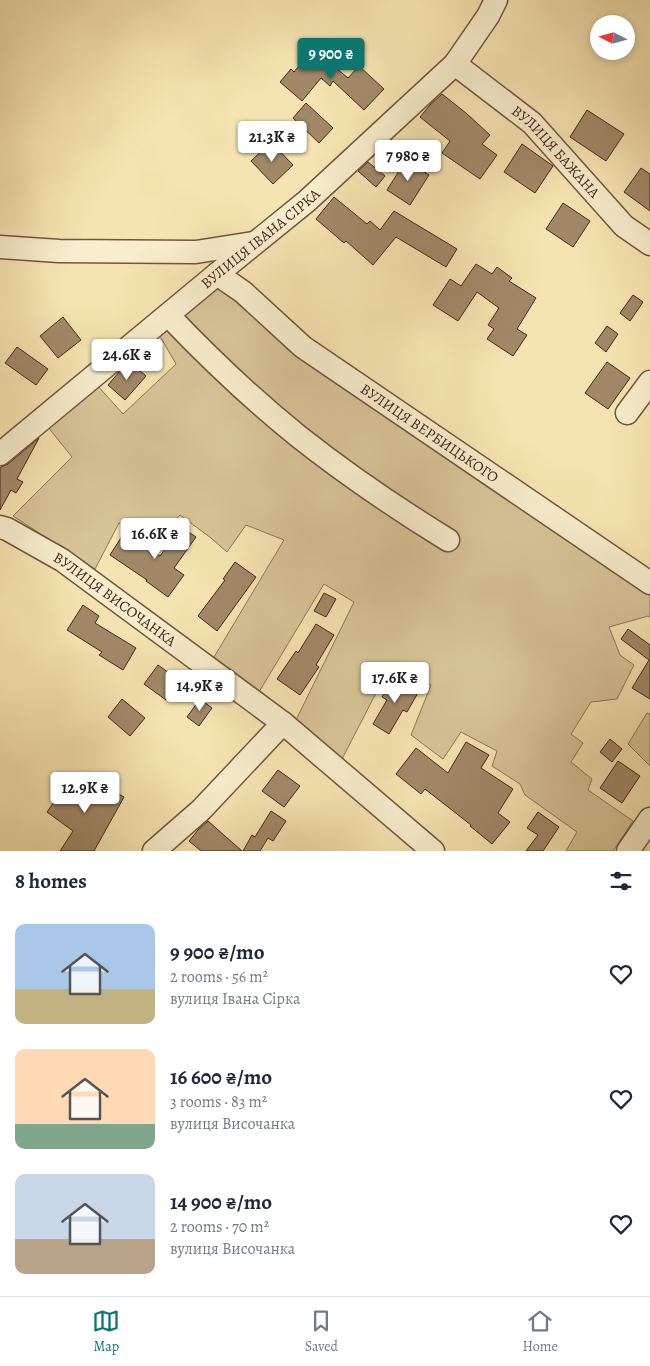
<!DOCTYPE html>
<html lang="en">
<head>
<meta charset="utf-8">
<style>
	:root { --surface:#fff; --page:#f2f2f3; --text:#1f2937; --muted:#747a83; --line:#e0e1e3; --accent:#0f766e }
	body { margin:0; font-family:Alegreya,serif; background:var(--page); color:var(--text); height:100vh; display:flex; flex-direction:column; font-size:19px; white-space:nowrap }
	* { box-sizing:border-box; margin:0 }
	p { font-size:16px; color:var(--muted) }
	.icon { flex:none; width:28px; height:28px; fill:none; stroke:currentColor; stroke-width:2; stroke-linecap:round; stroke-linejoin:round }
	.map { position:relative; height:851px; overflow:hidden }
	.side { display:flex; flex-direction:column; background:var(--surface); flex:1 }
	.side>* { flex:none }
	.needle { width:32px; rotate:276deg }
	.tools { position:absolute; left:590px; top:15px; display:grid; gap:10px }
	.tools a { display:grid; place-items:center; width:45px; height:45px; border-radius:50%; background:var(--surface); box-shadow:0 2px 8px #0003; font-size:25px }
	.price { position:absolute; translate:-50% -42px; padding:0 11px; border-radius:5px; background:#fff; color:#222; font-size:16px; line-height:32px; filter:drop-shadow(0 1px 2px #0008) }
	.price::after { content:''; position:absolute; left:50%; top:30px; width:15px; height:11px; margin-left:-8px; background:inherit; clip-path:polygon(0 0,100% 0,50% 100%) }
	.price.current { background:var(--accent); color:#fff }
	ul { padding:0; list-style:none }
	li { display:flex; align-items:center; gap:15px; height:125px; padding:0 15px }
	li span { display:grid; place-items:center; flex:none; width:140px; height:100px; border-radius:10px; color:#555 }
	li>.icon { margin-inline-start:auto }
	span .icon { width:60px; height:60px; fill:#fffc; stroke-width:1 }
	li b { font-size:21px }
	h2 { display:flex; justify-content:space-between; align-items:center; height:60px; padding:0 15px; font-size:21px }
	.menu { display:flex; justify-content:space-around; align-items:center; height:70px; border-top:1px solid var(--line); background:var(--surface); font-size:14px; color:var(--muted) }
	.menu a { display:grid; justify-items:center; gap:2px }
	.menu .current { color:var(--accent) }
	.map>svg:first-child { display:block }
	.green { fill:#d7c497; stroke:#8e7558 }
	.building { fill:#a18968; stroke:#462619 }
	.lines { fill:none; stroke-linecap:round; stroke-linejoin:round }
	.minor-casing { stroke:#72563f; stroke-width:25 }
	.minor { stroke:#f8edcc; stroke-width:22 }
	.labels { text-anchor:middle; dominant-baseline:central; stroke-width:4; stroke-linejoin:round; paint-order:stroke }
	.street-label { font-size:15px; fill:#462619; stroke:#f8edcc }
</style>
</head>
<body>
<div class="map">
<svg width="650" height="851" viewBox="0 0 650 851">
	<rect width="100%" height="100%" fill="#f5e4b1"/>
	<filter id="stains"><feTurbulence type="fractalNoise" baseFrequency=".004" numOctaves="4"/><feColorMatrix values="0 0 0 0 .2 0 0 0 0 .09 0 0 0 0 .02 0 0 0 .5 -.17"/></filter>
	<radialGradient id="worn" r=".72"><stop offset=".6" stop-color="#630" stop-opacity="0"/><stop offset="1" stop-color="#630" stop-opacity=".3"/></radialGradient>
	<path class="green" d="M219 282 650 583V617L648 616 609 627 620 655 634 665 617 699 591 702 571 734 583 743 571 762 592 779 588 790 633 821 613 851H566L577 832 525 795 520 784 492 766 497 751 461 732 443 759 411 735 431 685 390 666 342 759 296 720 354 602 324 584 259 692 214 657 284 540 246 525 227 552 211 538 180 515 158 537 119 523 95 569 13 516 72 457 47 426 96 384 123 414 176 364 158 333Z
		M647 713 650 714V766L628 744Z"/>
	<path class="building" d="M313 49 348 78 359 66 384 89 364 110 333 81 330 86 321 78 302 101 280 82 291 69 294 72Z
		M442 94 466 113 490 135 482 144 497 155 480 179 442 153 450 141 420 117 430 105Z
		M306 103 333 128 319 143 293 118Z
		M587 110 624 134 606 161 570 137Z
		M271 142 293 165 273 184 251 161Z
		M522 144 553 166 535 193 504 172Z
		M406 160 429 175 410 205 387 190Z
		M368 162 385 176 376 187 358 171Z
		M641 168 650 174V211L624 192Z
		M334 197 367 224 370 221 380 230 394 211 457 249 446 267 396 237 373 265 346 241 344 243 316 219Z
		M563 203 590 221 573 247 546 229Z
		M476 264 492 274 497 267 512 278 509 281 536 298 517 329 527 335 513 356 487 339 494 329 488 325 499 308 477 292 458 321 433 305 450 279 461 286Z
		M633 295 643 302 630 321 620 313Z
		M63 317 81 340 58 358 40 336Z
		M607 326 618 334 606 352 595 343Z
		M17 347 48 369 36 385 5 363Z
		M607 362 630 378 608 409 585 393Z
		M131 363 146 376 125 400 108 385 120 371Z
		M39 438 17 479 23 482 16 493 11 490 0 510V469L1 467 8 464Z
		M181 527 196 537 174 568 184 575 168 597 146 581 147 580 110 555 124 533 160 556Z
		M235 562 256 577 217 631 198 616 225 580 223 579Z
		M324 593 336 599 326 617 314 611Z
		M83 605 99 616 95 623 136 648 123 670 99 655 102 652 67 630Z
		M316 624 334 635 316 665 319 667 300 695 277 679 296 651 298 653Z
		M628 629 650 645V699L632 688 649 660 621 639Z
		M158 665 180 681 166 700 144 684Z
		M394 676 419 691 407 712 403 710 389 734 373 724 387 700 382 697Z
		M122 699 145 718 130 736 108 717Z
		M200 699 212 708 199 726 187 717Z
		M610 739 622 749 612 762 600 752Z
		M466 742 489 755 481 768 513 789 498 813 510 822 492 844 470 826 471 825 425 789 421 794 396 774 416 748 448 773Z
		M618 761 640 776 622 803 600 788Z
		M278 770 300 786 284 807 262 791Z
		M76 775 97 790 100 784 124 797 94 851H60L73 831 47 812 56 799 58 800Z
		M271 811 286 821 273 841 268 838 260 851H243L252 835 255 837Z
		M538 812 559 827 543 851H526L538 835 527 828Z
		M208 821 242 851H201L189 841 198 830Z"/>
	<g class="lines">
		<defs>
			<g id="minor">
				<path id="s1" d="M455 64 532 123 624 226 650 244"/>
				<path d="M0 247 59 251 196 252 253 243"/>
				<path id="s2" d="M217 274 243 292 303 347 650 583"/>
				<path d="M168 315C209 358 252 399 298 436 346 474 396 508 448 540"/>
				<path d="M627 413 650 382"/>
				<path id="s3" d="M0 454 217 274 307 201 455 64 488 16 496 0"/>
				<path id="s4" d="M0 527 7 529 62 560 283 723 433 851"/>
				<path d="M154 851 201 810 283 723"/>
				<path d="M628 851 650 819"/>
			</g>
		</defs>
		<use href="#minor" class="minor-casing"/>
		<use href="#minor" class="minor"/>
	</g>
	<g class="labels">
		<g class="street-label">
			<text stroke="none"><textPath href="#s1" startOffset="134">ВУЛИЦЯ БАЖАНА</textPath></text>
			<text stroke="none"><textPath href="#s3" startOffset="338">ВУЛИЦЯ ІВАНА СІРКА</textPath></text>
			<text stroke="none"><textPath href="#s2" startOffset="266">ВУЛИЦЯ ВЕРБИЦЬКОГО</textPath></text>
			<text stroke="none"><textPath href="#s4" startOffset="136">ВУЛИЦЯ ВИСОЧАНКА</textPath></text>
		</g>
	</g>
	<rect width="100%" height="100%" filter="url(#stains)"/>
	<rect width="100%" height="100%" fill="url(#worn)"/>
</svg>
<div class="tools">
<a><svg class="needle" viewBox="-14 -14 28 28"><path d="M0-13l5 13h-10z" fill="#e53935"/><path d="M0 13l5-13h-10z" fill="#747a83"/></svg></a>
</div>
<b class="price current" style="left:331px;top:80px">9 900 ₴</b>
<b class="price" style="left:272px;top:163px">21.3K ₴</b>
<b class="price" style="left:408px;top:182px">7 980 ₴</b>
<b class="price" style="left:127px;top:381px">24.6K ₴</b>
<b class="price" style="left:155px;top:560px">16.6K ₴</b>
<b class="price" style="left:395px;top:704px">17.6K ₴</b>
<b class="price" style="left:200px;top:712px">14.9K ₴</b>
<b class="price" style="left:85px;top:814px">12.9K ₴</b>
</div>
<section class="side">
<h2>8 homes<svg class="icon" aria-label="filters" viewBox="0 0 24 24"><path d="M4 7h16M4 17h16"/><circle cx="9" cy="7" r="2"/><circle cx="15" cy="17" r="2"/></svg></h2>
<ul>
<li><span style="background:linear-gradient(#a9c7e8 65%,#c2b280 0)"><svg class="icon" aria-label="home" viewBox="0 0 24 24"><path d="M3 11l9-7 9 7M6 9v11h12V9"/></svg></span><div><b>9 900 ₴/mo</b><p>2 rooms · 56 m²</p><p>вулиця Івана Сірка</p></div><svg class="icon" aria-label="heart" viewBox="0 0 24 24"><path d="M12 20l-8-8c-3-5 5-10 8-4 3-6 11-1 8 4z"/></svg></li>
<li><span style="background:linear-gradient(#ffd9b3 75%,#7fa58c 0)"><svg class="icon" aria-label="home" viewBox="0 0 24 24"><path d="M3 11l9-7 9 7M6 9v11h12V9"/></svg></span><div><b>16 600 ₴/mo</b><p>3 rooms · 83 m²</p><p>вулиця Височанка</p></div><svg class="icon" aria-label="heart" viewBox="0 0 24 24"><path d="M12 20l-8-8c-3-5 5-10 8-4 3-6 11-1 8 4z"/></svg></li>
<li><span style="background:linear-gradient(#c9d6e8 65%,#b9a48a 0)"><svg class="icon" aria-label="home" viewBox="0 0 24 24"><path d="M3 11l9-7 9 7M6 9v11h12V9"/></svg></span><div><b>14 900 ₴/mo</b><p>2 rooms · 70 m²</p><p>вулиця Височанка</p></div><svg class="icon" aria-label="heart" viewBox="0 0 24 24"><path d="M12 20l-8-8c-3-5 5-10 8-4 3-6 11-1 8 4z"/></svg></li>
</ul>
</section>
<nav class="menu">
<a class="current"><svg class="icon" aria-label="map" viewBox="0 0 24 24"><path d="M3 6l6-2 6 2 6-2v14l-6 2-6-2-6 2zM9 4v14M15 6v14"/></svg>Map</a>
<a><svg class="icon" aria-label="saved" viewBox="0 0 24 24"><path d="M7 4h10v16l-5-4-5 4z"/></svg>Saved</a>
<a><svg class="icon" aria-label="home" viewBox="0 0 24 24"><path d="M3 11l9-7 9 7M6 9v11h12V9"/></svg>Home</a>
</nav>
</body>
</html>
